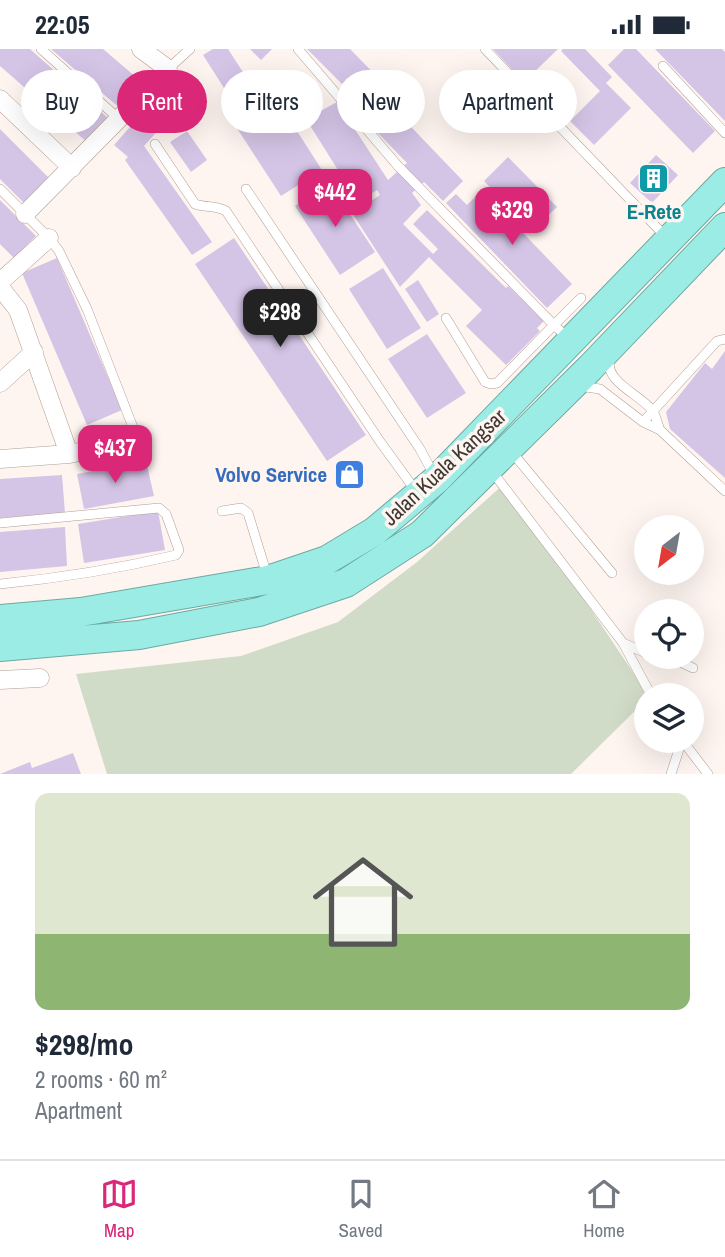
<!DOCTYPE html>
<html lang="en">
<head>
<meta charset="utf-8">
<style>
	:root { --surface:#fff; --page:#f2f2f3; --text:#1f2937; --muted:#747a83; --line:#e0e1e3; --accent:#db2777 }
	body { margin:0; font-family:"Archivo Narrow",sans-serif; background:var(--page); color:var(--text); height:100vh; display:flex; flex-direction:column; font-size:26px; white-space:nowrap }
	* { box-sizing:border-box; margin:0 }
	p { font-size:23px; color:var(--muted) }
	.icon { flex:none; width:38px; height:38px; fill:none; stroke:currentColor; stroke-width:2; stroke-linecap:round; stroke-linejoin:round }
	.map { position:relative; height:725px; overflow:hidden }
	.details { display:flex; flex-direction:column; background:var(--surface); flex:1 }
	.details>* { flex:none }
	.top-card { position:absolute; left:21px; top:21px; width:684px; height:63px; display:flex; gap:14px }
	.needle { width:46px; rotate:211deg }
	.buttons { position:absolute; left:634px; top:466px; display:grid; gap:14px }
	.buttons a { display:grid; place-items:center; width:70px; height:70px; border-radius:50%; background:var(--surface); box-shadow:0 7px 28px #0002; font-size:35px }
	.price { position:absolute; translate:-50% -60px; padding:0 16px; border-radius:14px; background:var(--accent); color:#fff; font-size:23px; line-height:46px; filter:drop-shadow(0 2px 4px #0008) }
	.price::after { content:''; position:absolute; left:50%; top:42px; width:21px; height:16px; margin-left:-10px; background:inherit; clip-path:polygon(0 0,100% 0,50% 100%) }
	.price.active { background:#222; color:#fff }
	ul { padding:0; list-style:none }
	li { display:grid; align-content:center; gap:14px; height:371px; padding:0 35px }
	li+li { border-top:2px solid var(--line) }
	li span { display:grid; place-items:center; height:217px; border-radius:14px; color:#555 }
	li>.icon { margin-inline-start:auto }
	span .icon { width:126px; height:126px; fill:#fffc; stroke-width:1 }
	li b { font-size:30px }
	.tag { padding:0 24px; border-radius:32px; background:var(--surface); box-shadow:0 7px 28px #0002; font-size:24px; line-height:63px }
	.tag.active { background:var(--accent); color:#fff }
	.status { display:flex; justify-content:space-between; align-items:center; height:49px; padding:0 35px; background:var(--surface); direction:ltr }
	.status svg { height:19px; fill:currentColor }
	.tab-bar { display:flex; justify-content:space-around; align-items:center; height:98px; border-top:2px solid var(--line); background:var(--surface); font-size:19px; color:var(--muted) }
	.tab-bar a { display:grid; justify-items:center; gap:4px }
	.tab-bar .active { color:var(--accent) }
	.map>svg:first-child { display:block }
	.green { fill:#d1dcc8 }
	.building { fill:#d4c4e6 }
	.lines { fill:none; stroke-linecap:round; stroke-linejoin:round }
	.service-casing { stroke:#b29e92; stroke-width:10 }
	.minor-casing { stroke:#b29e92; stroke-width:19 }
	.trunk-casing { stroke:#6ca9a2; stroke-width:30 }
	.service { stroke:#fff; stroke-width:9 }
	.minor { stroke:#fff; stroke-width:18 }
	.trunk { stroke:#9cece6; stroke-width:28 }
	.labels { text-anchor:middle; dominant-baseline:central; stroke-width:7; stroke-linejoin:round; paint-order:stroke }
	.culture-label { font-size:21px; font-weight:bold; fill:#0d838f; stroke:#fef5f0 }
	.street-label { font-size:21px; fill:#3f3732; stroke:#fef5f0 }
	.shop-label { font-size:21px; font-weight:bold; fill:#366cbe; stroke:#fef5f0; text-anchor:end }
</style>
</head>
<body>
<div class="status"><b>22:05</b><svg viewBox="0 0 49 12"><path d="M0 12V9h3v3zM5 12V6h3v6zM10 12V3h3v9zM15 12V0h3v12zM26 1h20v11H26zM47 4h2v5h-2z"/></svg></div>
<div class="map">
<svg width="725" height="725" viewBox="0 0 725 725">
	<rect width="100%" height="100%" fill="#fef5f0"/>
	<path class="green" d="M506 433 648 646H646V651L571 725H107L76 625 241 607 338 573 417 513Z"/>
	<path class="building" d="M0 0H30L109 70 88 94 0 17Z
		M51 0H103L144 35 122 61Z
		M213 0H228L259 48 270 40 322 121 281 147 229 67 238 61 203 6Z
		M250 0H272L261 11Z
		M307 0H350L393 44 372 65Z
		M493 0H558L524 33Z
		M563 0H585L612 28 606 34 631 59 594 96 570 72 600 42 561 2Z
		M624 0H636L715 82 693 104 608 16Z
		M655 0H722L725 3V72Z
		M309 34 321 53 295 69 284 50Z
		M154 51 171 67 144 97 212 193 192 206 125 111 128 108 114 96Z
		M337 53 388 131 407 114 372 78 393 59 463 132 443 152 424 133 412 144 421 156 403 175 433 205 438 200 413 175 427 161 506 239 508 237 544 272 537 279 540 282 506 316 466 277 482 261 429 208 400 238 352 164 380 146 377 141 358 153 306 70Z
		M0 80 52 132 27 157 0 130Z
		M187 82 207 111 191 123 170 93Z
		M656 106 678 126 652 154 630 134Z
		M508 108 557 158 537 177 530 170 525 175 484 132Z
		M330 135 375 203 340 226 295 157Z
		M482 141 572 235 547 259 446 154 456 145 467 156Z
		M0 151 36 187 14 209 0 195Z
		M234 189 366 386 327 412 195 215Z
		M57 209 122 361 87 376 22 224Z
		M383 219 421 279 387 300 349 240Z
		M418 231 439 265 427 273 405 240Z
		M427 285 466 344 427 369 388 310Z
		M725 302V429L670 380 666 363 705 314 712 320Z
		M146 412 154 447 84 460 77 425Z
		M62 426 65 464 0 469V430Z
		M158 462 165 501 84 514 78 475Z
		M65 478 67 517 0 523V483Z
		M73 704 81 725H0L30 713 32 719Z"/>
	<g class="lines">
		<defs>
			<path id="service" d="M41 0 119 70
				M298 0 398 117 554 276 581 249
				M485 0 666 188
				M663 17 725 84
				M168 20 190 0
				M155 95 195 155C206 159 215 156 226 162L381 394 416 442
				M0 140 49 189 59 202 87 260 134 381 133 392
				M246 140 420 400 434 426
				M446 269 485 333 491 335 497 334 554 276 568 289
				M610 309C603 332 639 345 651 360 656 365 657 374 660 381
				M579 337 600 340 643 373 660 381 725 442
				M643 373 717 292 725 290
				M511 402 612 524
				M491 421 623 594 651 646
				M222 462 241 459 248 464 267 526
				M0 474 159 459 166 465 179 501 176 506C117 520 60 529 0 535
				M623 594 646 604
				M663 607 674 610 693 619
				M682 691 708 725
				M671 725 682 691"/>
			<path id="minor" d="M0 50 72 119
				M25 165 168 20 141 0
				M0 233 49 189
				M0 238 18 261 69 405
				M0 334 34 303
				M0 410 69 405 133 392
				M0 631 40 629"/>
			<path id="trunk" d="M0 570 81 563 268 531 327 511 375 482 437 430 725 133
				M0 598 139 586 259 563 346 534 422 485 590 319 725 178"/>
		</defs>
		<use href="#service" class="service-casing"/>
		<use href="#minor" class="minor-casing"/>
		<use href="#trunk" class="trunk-casing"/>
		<use href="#service" class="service"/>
		<use href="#minor" class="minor"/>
		<use href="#trunk" class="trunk"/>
	</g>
	<defs>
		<symbol id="building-square" viewBox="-11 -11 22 22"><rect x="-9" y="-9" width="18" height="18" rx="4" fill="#0f9aa8" stroke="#fef5f0"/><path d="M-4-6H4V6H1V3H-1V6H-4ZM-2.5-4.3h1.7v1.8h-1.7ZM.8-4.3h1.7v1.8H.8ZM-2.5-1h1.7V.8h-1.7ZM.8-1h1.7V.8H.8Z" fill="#fff"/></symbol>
		<symbol id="shop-square" viewBox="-11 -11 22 22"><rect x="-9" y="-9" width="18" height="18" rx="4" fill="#3f7fe0" stroke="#fef5f0"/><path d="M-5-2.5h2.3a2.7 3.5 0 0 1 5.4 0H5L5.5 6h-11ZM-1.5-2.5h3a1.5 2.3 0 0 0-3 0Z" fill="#fff"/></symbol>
	</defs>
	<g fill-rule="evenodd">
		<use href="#building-square" x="636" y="112" width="35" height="35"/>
		<use href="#shop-square" x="332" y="408" width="35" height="35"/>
	</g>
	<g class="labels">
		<g class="culture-label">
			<text x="654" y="162">E-Rete</text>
		</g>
		<g class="street-label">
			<text transform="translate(444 418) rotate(-43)">Jalan Kuala Kangsar</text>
		</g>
		<g class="shop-label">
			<text x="327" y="425">Volvo Service</text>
		</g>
	</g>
</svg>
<div class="buttons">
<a><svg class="needle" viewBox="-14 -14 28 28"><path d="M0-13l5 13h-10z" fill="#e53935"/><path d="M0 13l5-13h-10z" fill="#747a83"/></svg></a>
<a><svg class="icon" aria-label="locate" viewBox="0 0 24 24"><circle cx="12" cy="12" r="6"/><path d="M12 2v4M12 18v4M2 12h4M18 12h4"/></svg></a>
<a><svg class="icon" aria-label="layers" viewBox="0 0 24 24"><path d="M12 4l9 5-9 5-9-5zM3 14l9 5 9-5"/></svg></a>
</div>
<b class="price" style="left:335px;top:180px">$442</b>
<b class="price" style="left:512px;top:198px">$329</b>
<b class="price active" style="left:280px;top:300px">$298</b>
<b class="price" style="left:115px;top:436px">$437</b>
<div class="top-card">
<a class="tag">Buy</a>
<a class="tag active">Rent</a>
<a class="tag">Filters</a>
<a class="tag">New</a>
<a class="tag">Apartment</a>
</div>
</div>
<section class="details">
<ul>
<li><span style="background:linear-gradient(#dfe7d0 65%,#8fb573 0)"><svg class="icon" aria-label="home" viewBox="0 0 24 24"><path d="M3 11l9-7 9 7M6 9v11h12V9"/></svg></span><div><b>$298/mo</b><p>2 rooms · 60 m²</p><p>Apartment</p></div></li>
</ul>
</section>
<nav class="tab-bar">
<a class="active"><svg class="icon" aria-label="map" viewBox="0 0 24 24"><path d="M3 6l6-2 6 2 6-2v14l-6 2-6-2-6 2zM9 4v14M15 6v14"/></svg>Map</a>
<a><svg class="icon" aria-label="saved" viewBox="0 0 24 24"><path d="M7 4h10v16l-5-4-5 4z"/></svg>Saved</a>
<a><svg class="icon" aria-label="home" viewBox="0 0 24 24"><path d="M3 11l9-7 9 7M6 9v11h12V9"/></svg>Home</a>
</nav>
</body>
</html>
